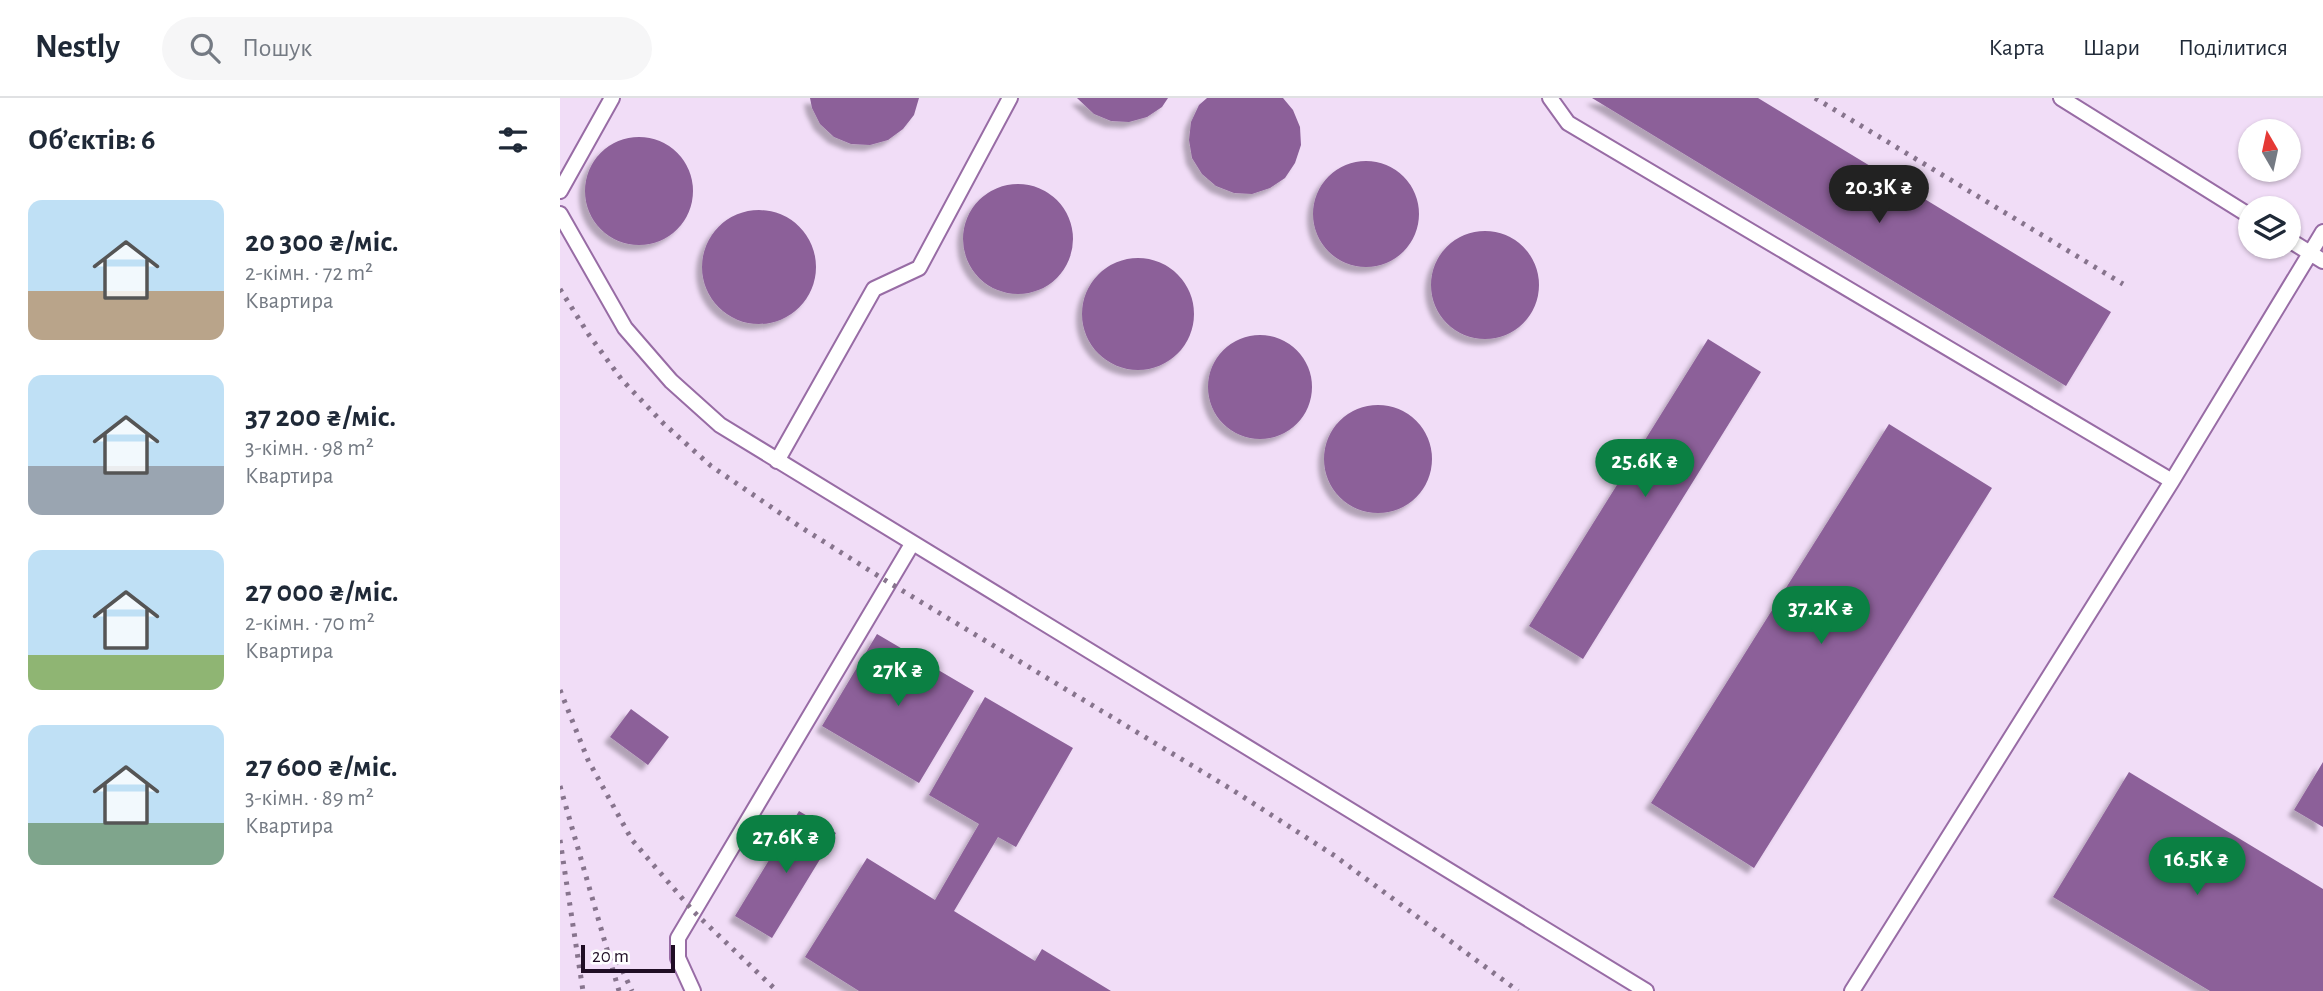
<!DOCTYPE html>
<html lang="uk">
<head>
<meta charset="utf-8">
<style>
	:root { --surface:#fff; --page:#f6f6f7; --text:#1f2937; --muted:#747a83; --line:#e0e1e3; --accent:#0b8043 }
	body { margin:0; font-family:"Alegreya Sans",sans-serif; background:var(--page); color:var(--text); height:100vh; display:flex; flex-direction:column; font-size:26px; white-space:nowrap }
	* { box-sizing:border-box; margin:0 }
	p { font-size:23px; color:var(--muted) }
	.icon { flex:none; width:38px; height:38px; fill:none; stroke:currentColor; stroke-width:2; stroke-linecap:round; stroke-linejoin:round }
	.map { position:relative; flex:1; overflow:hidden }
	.sheet { display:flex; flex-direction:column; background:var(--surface); width:560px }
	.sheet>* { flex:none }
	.needle { width:46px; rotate:351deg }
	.fabs { position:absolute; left:1678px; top:21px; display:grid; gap:14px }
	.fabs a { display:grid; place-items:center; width:63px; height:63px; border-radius:50%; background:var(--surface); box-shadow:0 2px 5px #0004; font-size:35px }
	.scale { position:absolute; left:21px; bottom:18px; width:94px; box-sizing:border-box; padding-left:7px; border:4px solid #200e25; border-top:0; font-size:19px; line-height:24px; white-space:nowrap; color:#200e25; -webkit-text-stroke:5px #fff; paint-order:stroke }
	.price { position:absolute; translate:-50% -60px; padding:0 16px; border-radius:24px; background:var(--accent); color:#fff; font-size:23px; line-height:46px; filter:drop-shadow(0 2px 4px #0008) }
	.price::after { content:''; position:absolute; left:50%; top:42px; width:21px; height:16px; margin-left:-10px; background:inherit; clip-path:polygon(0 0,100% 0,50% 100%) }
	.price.on { background:#222; color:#fff }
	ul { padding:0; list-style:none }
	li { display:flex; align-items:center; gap:21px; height:175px; padding:0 28px }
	li span { display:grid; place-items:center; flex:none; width:196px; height:140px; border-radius:14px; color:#555 }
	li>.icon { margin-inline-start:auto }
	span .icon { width:84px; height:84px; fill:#fffc; stroke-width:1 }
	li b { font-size:30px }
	h2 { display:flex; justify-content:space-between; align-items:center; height:84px; padding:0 28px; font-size:30px }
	header { display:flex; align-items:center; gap:42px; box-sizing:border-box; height:98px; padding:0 35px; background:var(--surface); border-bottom:2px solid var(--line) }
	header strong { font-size:33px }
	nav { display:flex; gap:38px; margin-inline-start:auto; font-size:24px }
	.search { width:490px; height:63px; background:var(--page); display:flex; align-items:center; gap:18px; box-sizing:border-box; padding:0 24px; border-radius:38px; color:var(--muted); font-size:26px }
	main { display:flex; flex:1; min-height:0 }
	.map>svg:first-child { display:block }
	.building { fill:#8c6199; filter:url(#shadow) }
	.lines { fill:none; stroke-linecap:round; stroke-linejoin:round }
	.lane-casing { stroke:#986ca5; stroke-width:18 }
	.lane { stroke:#fff; stroke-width:14 }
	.rail { stroke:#87748d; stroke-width:5; stroke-dasharray:3.5 7; stroke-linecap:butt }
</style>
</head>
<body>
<header>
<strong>Nestly</strong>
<div class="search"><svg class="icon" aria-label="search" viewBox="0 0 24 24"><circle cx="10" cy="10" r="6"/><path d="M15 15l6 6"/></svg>Пошук</div>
<nav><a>Карта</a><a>Шари</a><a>Поділитися</a></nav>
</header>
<main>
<section class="sheet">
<h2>Об’єктів: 6<svg class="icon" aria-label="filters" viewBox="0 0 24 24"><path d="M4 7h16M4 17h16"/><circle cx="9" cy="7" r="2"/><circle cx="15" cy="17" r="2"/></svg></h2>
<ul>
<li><span style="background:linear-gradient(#bfe0f5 65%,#b9a48a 0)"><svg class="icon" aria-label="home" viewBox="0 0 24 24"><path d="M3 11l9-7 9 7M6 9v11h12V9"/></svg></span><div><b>20 300 ₴/міс.</b><p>2-кімн. · 72 m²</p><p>Квартира</p></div></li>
<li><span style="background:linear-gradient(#bfe0f5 65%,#9aa5b1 0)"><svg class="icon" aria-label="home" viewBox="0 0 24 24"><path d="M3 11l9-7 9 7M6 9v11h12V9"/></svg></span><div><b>37 200 ₴/міс.</b><p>3-кімн. · 98 m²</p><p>Квартира</p></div></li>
<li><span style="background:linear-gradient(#bfe0f5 75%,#8fb573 0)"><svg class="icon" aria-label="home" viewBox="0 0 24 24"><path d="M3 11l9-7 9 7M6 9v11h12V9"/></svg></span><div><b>27 000 ₴/міс.</b><p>2-кімн. · 70 m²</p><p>Квартира</p></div></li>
<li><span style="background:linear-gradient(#bfe0f5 70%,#7fa58c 0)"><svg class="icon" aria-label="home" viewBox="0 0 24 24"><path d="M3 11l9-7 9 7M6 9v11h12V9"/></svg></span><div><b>27 600 ₴/міс.</b><p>3-кімн. · 89 m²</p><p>Квартира</p></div></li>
</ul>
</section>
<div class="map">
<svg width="1763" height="893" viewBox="0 0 1763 893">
	<defs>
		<filter id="shadow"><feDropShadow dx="-6" dy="6" stdDeviation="2" flood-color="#0004"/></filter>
	</defs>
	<rect width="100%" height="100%" fill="#f1ddf7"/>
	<path class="building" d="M250 0H359L354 17 343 31 328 42 310 47 291 46 274 39 260 26 252 10Z
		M517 0H608L602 9 587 19 569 24 551 23 534 16Z
		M647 0H723L733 12 740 29 741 47 735 65 725 80 710 90 692 96 674 95 656 88 642 76 632 60 629 42 631 24 639 7Z
		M1032 0H1198L1551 214 1506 288Z
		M25 93a54 54 0 1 1 108 0a54 54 0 1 1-108 0Z
		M753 116a53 53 0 1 1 106 0a53 53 0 1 1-106 0Z
		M403 141a55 55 0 1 1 110 0a55 55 0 1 1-110 0Z
		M142 169a57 57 0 1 1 114 0a57 57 0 1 1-114 0Z
		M871 187a54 54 0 1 1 108 0a54 54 0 1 1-108 0Z
		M522 216a56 56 0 1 1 112 0a56 56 0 1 1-112 0Z
		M648 289a52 52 0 1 1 104 0a52 52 0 1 1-104 0Z
		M1148 241 1201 274 1023 561 969 528Z
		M764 361a54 54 0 1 1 108 0a54 54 0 1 1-108 0Z
		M1329 326 1432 390 1194 770 1091 705Z
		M317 536 414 593 359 685 262 628Z
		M425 599 513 650 456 749 438 739 394 813 475 863 482 851 551 893H299L245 859 307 760 375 802 419 726 369 697Z
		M71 611 109 639 88 667 50 639Z
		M1763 664V729L1734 712Z
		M1569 674 1763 791V893H1650L1493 799Z
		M239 713 276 735 212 840 175 818Z"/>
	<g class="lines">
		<defs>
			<path id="lane" d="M990 0 1008 25 1612 383
				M1501 0 1690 118
				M0 93 52 0
				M0 116 65 230 111 283 160 327 1086 893
				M1729 142 1763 163
				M217 363 314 191 359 170 450 0
				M133 893 118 860V840L352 446
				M1292 893 1612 383 1763 134"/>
		</defs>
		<use href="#lane" class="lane-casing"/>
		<use href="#lane" class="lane"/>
		<path class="rail" d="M1255 0 1563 186
			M0 191 29 237 62 282 103 325 151 368 239 428 328 484 671 691 775 758 958 893
			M0 592 28 662 72 742 134 814 217 893
			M0 688 59 893
			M0 742 23 893
			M58 863 72 893"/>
	</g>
</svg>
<div class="fabs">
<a><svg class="needle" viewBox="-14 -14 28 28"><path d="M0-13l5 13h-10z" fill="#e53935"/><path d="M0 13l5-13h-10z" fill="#747a83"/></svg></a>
<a><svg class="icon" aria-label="layers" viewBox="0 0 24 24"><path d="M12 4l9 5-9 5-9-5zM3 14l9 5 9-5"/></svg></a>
</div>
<div class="scale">20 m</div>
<b class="price on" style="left:1319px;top:127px">20.3K ₴</b>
<b class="price" style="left:1085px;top:401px">25.6K ₴</b>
<b class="price" style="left:1261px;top:548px">37.2K ₴</b>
<b class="price" style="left:338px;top:610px">27K ₴</b>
<b class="price" style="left:226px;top:777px">27.6K ₴</b>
<b class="price" style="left:1637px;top:799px">16.5K ₴</b>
</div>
</main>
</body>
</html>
